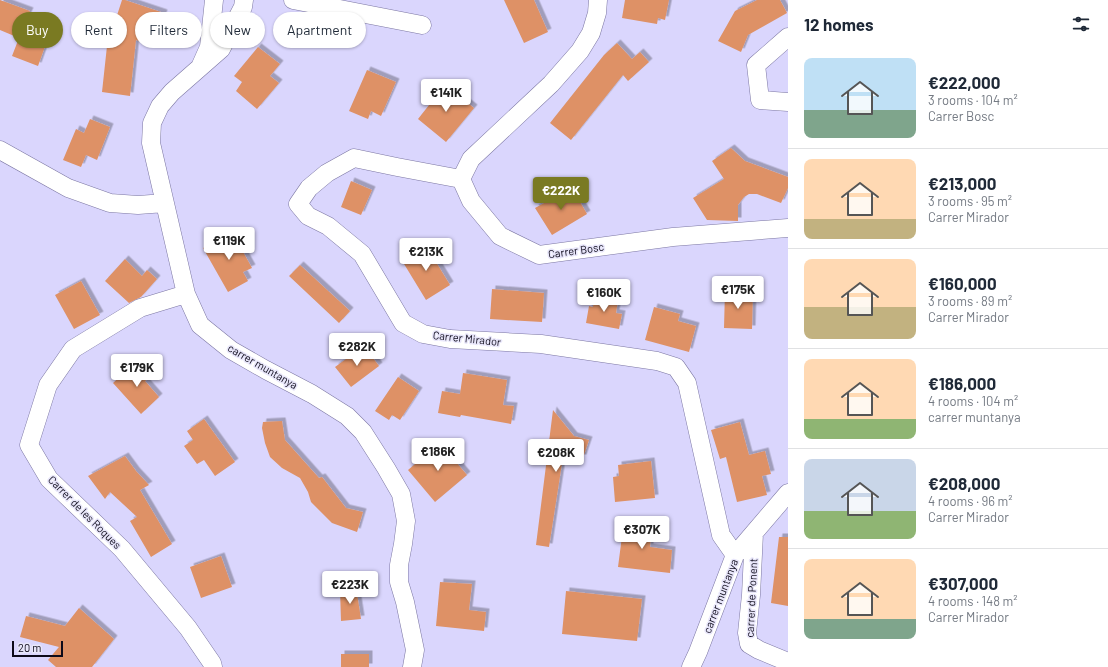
<!DOCTYPE html>
<html lang="en">
<head>
<meta charset="utf-8">
<style>
	:root { --surface:#fff; --page:#f2f2f3; --text:#1f2937; --muted:#747a83; --line:#e0e1e3; --accent:#7a7a22 }
	body { margin:0; font-family:Barlow,sans-serif; background:var(--page); color:var(--text); height:100vh; display:flex; flex-direction:column; font-size:15px; white-space:nowrap }
	* { box-sizing:border-box; margin:0 }
	p { font-size:13px; color:var(--muted) }
	.icon { flex:none; width:22px; height:22px; fill:none; stroke:currentColor; stroke-width:2; stroke-linecap:round; stroke-linejoin:round }
	.map { position:relative; flex:1; overflow:hidden }
	.side { display:flex; flex-direction:column; background:var(--surface); width:320px }
	.side>* { flex:none }
	.guide { position:absolute; left:12px; top:12px; width:380px; height:36px; display:flex; gap:8px }
	.scale { position:absolute; left:12px; bottom:10px; width:51px; box-sizing:border-box; padding-left:4px; border:2px solid #0d0a1a; border-top:0; font-size:11px; line-height:14px; white-space:nowrap; color:#0d0a1a; -webkit-text-stroke:3px #e8e6fa; paint-order:stroke }
	.price { position:absolute; translate:-50% -34px; padding:0 9px; border-radius:4px; background:#fff; color:#222; font-size:13px; line-height:26px; filter:drop-shadow(0 1px 2px #0008) }
	.price::after { content:''; position:absolute; left:50%; top:24px; width:12px; height:9px; margin-left:-6px; background:inherit; clip-path:polygon(0 0,100% 0,50% 100%) }
	.price.current { background:var(--accent); color:#fff }
	ul { padding:0; list-style:none }
	li { display:flex; align-items:center; gap:12px; height:100px; padding:0 16px }
	li+li { border-top:1px solid var(--line) }
	li span { display:grid; place-items:center; flex:none; width:112px; height:80px; border-radius:8px; color:#555 }
	li>.icon { margin-inline-start:auto }
	span .icon { width:48px; height:48px; fill:#fffc; stroke-width:1 }
	li b { font-size:17px }
	h2 { display:flex; justify-content:space-between; align-items:center; height:48px; padding:0 16px; font-size:17px }
	.chip { padding:0 14px; border-radius:18px; background:var(--surface); box-shadow:0 1px 3px #0004; font-size:14px; line-height:36px }
	.chip.current { background:var(--accent); color:#fff }
	main { display:flex; flex:1; min-height:0 }
	.map>svg:first-child { display:block }
	.building { fill:#de9166; filter:url(#shadow) }
	.lines { fill:none; stroke-linecap:round; stroke-linejoin:round }
	.minor-casing { stroke:#7c77a3; stroke-width:19 }
	.minor { stroke:#fff; stroke-width:18 }
	.labels { text-anchor:middle; dominant-baseline:central; stroke-width:3; stroke-linejoin:round; paint-order:stroke }
	.street-label { font-size:11px; fill:#0d0a1a; stroke:#e8e6fa }
</style>
</head>
<body>
<main>
<div class="map">
<svg width="788" height="667" viewBox="0 0 788 667">
	<defs>
		<filter id="shadow"><feDropShadow dx="3.5" dy="-3.5" stdDeviation="0" flood-color="#0004"/></filter>
	</defs>
	<rect width="100%" height="100%" fill="#dad6fd"/>
	<path class="building" d="M0 0 30 11 27 17 52 27 38 66 12 56 19 38 0 30Z
		M122 0H125L164 13 157 34 148 31 144 43 136 40 130 96 102 92 107 46Z
		M504 0H534L548 32 524 43Z
		M625 0H669L665 20 658 18 657 24 622 18Z
		M757 0H780L787 13 748 35 741 52 718 41 735 11Z
		M617 43 632 59 640 52 649 62 628 81 623 75 571 140 550 123 604 55Z
		M258 47 280 64 270 76 279 83 257 109 236 91 242 82 234 76Z
		M367 70 396 82 381 116 371 111 368 119 349 111Z
		M445 85 474 108 446 142 418 119Z
		M90 119 110 127 97 160 86 155 81 167 63 160 76 129 84 133Z
		M731 148 745 161 788 177V188L781 203 757 194H749L744 197 738 205V221L707 220 693 198 724 179 712 161Z
		M351 181 372 190 361 215 341 207Z
		M572 188 587 214 552 235 535 208Z
		M232 232 252 268 243 272 248 281 228 292 203 248Z
		M425 244 450 285 426 300 401 259Z
		M125 259 142 276 147 270 157 279 141 297 129 303 105 281Z
		M300 265 350 311 339 323 289 276Z
		M81 281 100 315 74 329 55 295Z
		M492 289 544 293 542 322 490 319Z
		M725 290 753 291 752 329 724 328Z
		M595 296 618 300 616 313 622 314 619 329 586 323 589 306 593 307Z
		M654 307 680 314 678 321 696 326 689 352 645 340Z
		M364 346 379 366 351 387 335 367Z
		M136 362 150 377 145 381 159 397 141 414 113 383Z
		M463 373 507 380 503 405 514 406 511 424 461 415 460 417 438 413 442 391 460 394Z
		M398 377 419 391 400 420 392 415 389 420 375 411Z
		M553 410 574 436 589 440 583 458 563 457 549 547 536 545Z
		M204 419 235 462 215 476 204 460 197 464 184 446 193 440 187 431Z
		M282 421 285 440 319 478 322 477 346 508 363 512 357 532 332 523 311 502 308 492 300 478 282 468 270 457 265 443 262 428 263 422Z
		M740 422 749 455 765 451 771 474 762 476 767 495 737 502 726 457 720 459 711 430Z
		M440 443 467 475 435 502 408 470Z
		M125 456 136 471 149 485 140 490 172 544 151 557 130 521 137 517 110 492 105 499 88 476Z
		M651 461 655 498 615 502 613 477 619 476 618 465Z
		M624 521 652 524 650 547 672 550 670 573 618 567Z
		M779 537H788V606L771 603Z
		M221 556 232 587 201 598 190 567Z
		M440 582 472 584 469 610 486 612 484 631 436 626Z
		M356 587 361 619 341 621 340 589Z
		M566 591 642 599 637 641 562 634Z
		M79 608 114 639 92 667H56L48 660 59 647 20 637 26 616 65 626Z
		M341 654H369V667H341Z"/>
	<g class="lines">
		<defs>
			<path id="minor" d="M244 0 243 7 221 49 172 92 160 106 152 123 151 143 186 294 200 325 231 350 266 370 312 394 347 416 363 432 386 468 401 494 406 521 403 544 399 565V582L405 602 415 650 412 667
				M293 0 422 25
				M598 0 597 13 591 33 580 51 551 84 471 159 461 179 471 201 500 236 539 255 673 237 788 228
				M788 37 756 65 760 100 788 102
				M201 65 209 47 214 0
				M0 150 68 188 110 203 138 205 165 203
				M461 179 397 167 354 158 327 173 309 188 298 204 308 216 328 226 362 254 403 323 423 334 450 339 541 344 657 361 676 367 687 383 721 535 735 555
				M186 294 140 308 73 349 48 385 29 445 49 479 122 549 188 628 212 663 213 667
				M754 533 751 595 747 633 749 644 759 650 788 662
				M691 667 698 652 735 555 788 493"/>
		</defs>
		<use href="#minor" class="minor-casing"/>
		<use href="#minor" class="minor"/>
	</g>
	<g class="labels">
		<g class="street-label">
			<text transform="translate(576 250) rotate(-8)">Carrer Bosc</text>
			<text transform="translate(467 338) rotate(6)">Carrer Mirador</text>
			<text transform="translate(263 366) rotate(30)">carrer muntanya</text>
			<text transform="translate(85 512) rotate(45)">Carrer de les Roques</text>
			<text transform="translate(720 596) rotate(-69)">carrer muntanya</text>
			<text transform="translate(751 598) rotate(-87)">carrer de Ponent</text>
		</g>
	</g>
</svg>
<div class="scale">20 m</div>
<b class="price" style="left:446px;top:113px">€141K</b>
<b class="price current" style="left:561px;top:211px">€222K</b>
<b class="price" style="left:229px;top:261px">€119K</b>
<b class="price" style="left:426px;top:272px">€213K</b>
<b class="price" style="left:738px;top:310px">€175K</b>
<b class="price" style="left:604px;top:313px">€160K</b>
<b class="price" style="left:357px;top:367px">€282K</b>
<b class="price" style="left:137px;top:388px">€179K</b>
<b class="price" style="left:438px;top:472px">€186K</b>
<b class="price" style="left:556px;top:473px">€208K</b>
<b class="price" style="left:642px;top:550px">€307K</b>
<b class="price" style="left:350px;top:605px">€223K</b>
<div class="guide">
<a class="chip current">Buy</a>
<a class="chip">Rent</a>
<a class="chip">Filters</a>
<a class="chip">New</a>
<a class="chip">Apartment</a>
</div>
</div>
<section class="side">
<h2>12 homes<svg class="icon" aria-label="filters" viewBox="0 0 24 24"><path d="M4 7h16M4 17h16"/><circle cx="9" cy="7" r="2"/><circle cx="15" cy="17" r="2"/></svg></h2>
<ul>
<li><span style="background:linear-gradient(#bfe0f5 65%,#7fa58c 0)"><svg class="icon" aria-label="home" viewBox="0 0 24 24"><path d="M3 11l9-7 9 7M6 9v11h12V9"/></svg></span><div><b>€222,000</b><p>3 rooms · 104 m²</p><p>Carrer Bosc</p></div></li>
<li><span style="background:linear-gradient(#ffd9b3 75%,#c2b280 0)"><svg class="icon" aria-label="home" viewBox="0 0 24 24"><path d="M3 11l9-7 9 7M6 9v11h12V9"/></svg></span><div><b>€213,000</b><p>3 rooms · 95 m²</p><p>Carrer Mirador</p></div></li>
<li><span style="background:linear-gradient(#ffd9b3 60%,#c2b280 0)"><svg class="icon" aria-label="home" viewBox="0 0 24 24"><path d="M3 11l9-7 9 7M6 9v11h12V9"/></svg></span><div><b>€160,000</b><p>3 rooms · 89 m²</p><p>Carrer Mirador</p></div></li>
<li><span style="background:linear-gradient(#ffd9b3 75%,#8fb573 0)"><svg class="icon" aria-label="home" viewBox="0 0 24 24"><path d="M3 11l9-7 9 7M6 9v11h12V9"/></svg></span><div><b>€186,000</b><p>4 rooms · 104 m²</p><p>carrer muntanya</p></div></li>
<li><span style="background:linear-gradient(#c9d6e8 65%,#8fb573 0)"><svg class="icon" aria-label="home" viewBox="0 0 24 24"><path d="M3 11l9-7 9 7M6 9v11h12V9"/></svg></span><div><b>€208,000</b><p>4 rooms · 96 m²</p><p>Carrer Mirador</p></div></li>
<li><span style="background:linear-gradient(#ffd9b3 75%,#7fa58c 0)"><svg class="icon" aria-label="home" viewBox="0 0 24 24"><path d="M3 11l9-7 9 7M6 9v11h12V9"/></svg></span><div><b>€307,000</b><p>4 rooms · 148 m²</p><p>Carrer Mirador</p></div></li>
</ul>
</section>
</main>
</body>
</html>
